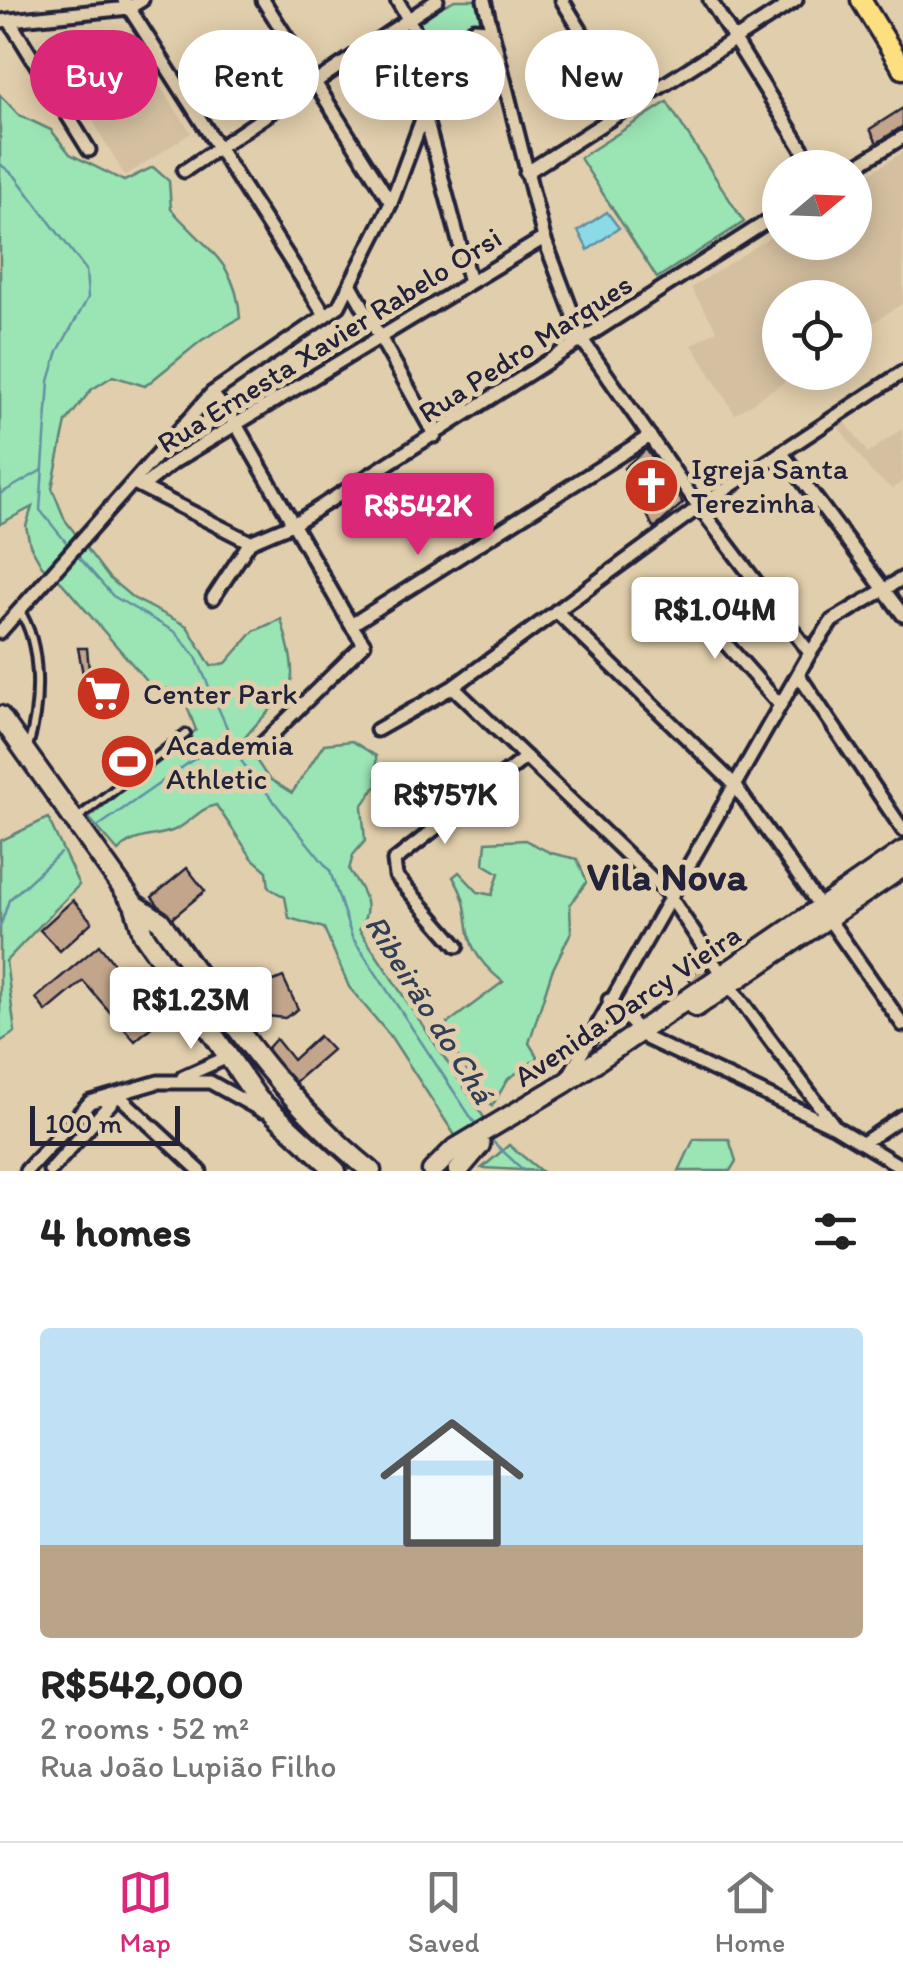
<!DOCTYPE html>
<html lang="en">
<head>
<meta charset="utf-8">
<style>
	:root { --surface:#fff; --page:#f2f2f2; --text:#222; --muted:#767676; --line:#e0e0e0; --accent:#db2777 }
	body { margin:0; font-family:Itim,sans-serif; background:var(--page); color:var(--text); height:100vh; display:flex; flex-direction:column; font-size:38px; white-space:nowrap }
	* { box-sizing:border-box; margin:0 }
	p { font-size:32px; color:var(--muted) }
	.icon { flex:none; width:55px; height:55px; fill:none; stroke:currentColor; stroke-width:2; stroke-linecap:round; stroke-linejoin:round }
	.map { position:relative; height:1171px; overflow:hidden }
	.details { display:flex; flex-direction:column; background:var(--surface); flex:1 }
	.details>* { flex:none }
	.top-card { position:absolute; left:30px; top:30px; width:845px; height:90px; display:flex; gap:20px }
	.needle { width:65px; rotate:71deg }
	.controls { position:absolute; left:762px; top:150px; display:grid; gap:20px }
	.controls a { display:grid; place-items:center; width:110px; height:110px; border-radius:50%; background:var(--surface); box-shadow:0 5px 25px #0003; font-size:50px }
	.scale { position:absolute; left:30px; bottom:25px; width:150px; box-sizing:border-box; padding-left:10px; border:5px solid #22223b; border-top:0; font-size:28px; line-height:35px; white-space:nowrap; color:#22223b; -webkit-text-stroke:8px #e1ceac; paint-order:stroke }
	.price { position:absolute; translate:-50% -85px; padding:0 22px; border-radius:10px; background:#fff; color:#222; font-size:32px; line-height:65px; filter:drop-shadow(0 2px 5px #0008) }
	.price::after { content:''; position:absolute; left:50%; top:60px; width:30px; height:22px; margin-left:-15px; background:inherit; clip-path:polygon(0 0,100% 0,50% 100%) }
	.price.selected { background:var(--accent); color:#fff }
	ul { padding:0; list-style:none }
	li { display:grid; align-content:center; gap:20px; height:530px; padding:0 40px }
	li+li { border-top:2px solid var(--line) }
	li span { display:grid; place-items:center; height:310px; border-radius:10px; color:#555 }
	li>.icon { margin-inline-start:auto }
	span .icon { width:180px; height:180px; fill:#fffc; stroke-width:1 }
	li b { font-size:42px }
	h2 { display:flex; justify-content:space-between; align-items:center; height:120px; padding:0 40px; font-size:42px }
	.tag { padding:0 35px; border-radius:45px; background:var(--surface); box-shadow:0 5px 25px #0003; font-size:35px; line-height:90px }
	.tag.selected { background:var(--accent); color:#fff }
	.dock { display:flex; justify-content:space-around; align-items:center; height:140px; border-top:2px solid var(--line); background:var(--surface); font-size:28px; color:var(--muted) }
	.dock a { display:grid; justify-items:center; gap:5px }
	.dock .selected { color:var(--accent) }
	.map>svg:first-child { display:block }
	.built { fill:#d4bfa0 }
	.green { fill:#9be4b4; stroke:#5e8378; stroke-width:2.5 }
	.water { fill:#8bdae6; stroke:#6190a2; stroke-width:2.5 }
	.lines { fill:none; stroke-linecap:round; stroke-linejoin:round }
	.stream { stroke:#6190a2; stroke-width:2.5 }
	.building { fill:#c2a58b; stroke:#22223b; stroke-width:2.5 }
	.lane-casing { stroke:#22223b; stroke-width:14 }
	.street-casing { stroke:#22223b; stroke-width:19 }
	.secondary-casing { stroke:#22223b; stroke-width:25 }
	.primary-casing { stroke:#22223b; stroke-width:25 }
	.lane { stroke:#e1ceac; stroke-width:6 }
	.street { stroke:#e1ceac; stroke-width:11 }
	.secondary { stroke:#e1ceac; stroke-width:18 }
	.primary { stroke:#fedf80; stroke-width:18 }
	.labels { text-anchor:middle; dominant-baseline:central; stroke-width:10; stroke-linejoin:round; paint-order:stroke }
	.street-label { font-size:30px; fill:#22223b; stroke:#e1ceac }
	.poi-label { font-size:30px; fill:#22223b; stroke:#e1ceac; text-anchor:start }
	.water-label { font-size:32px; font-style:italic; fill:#323e55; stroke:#e1ceac }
	.district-label { font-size:40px; font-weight:bold; fill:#22223b; stroke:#e1ceac }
</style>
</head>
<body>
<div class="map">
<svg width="903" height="1171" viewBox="0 0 903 1171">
	<rect width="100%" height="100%" fill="#e1ceac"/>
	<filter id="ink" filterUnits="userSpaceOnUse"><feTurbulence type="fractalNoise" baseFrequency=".01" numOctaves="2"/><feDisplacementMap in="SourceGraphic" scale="20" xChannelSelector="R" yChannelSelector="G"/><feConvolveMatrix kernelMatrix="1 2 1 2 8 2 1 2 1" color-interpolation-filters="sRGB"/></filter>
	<g filter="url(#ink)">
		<path class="built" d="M123 31 191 133 125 176 63 69Z
			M903 152V303L855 335V298H780V372L798 373 735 414 692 345 717 330 691 288 780 231V242H855V183Z
			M842 417 868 453 902 429 903 481 893 489 872 473 835 422Z"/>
		<path class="green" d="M455 0H476L484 25 459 30 433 44 413 21Z
			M0 95 19 115 51 130 70 154 124 181 153 167 169 181 171 209C205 248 237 262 240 318L202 340 145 386 113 376 91 390 66 422 52 488 65 520 109 578 133 598 187 626 211 666 226 663 254 631 281 619C305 702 289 682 243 740L268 778 292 793 324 744 352 741 376 756 377 785 362 806 365 841 353 855 349 870C363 891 375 906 359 929L487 1122 458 1140 391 1037 349 987 324 928 289 918 285 897 269 888 267 871 252 858 216 805C197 809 190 825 172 831 151 838 135 834 118 851L89 818 196 730 181 691 152 687 62 583 42 566 30 545 26 526 32 507 0 524Z
			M667 102 744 222 657 278 580 158Z
			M48 818 79 885 6 961 15 1032 0 1042V841Z
			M525 840 551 853 577 859 587 881 570 905 571 932 552 971 529 1043 538 1058 508 1079 492 1106 446 1040 444 1026 503 982C449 938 481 922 453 877L459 872 478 892 492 895 499 873 484 864 486 842Z
			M694 1139H729L736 1161 730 1171H679Z
			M509 1145 541 1171 482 1168Z"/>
		<path class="water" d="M607 212 619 228 588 250 578 231Z"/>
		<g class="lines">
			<path class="stream" d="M0 164 15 176 86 270 88 298 58 351 49 381 40 510 70 547
				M0 494 42 470
				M75 553 113 596 175 632 196 657 242 762 330 871 352 937 476 1125
				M93 830 227 736
				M0 927 9 900 60 853
				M489 1138 524 1171"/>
		</g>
		<path class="building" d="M903 108V126L877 143 870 129Z
			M646 449 683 503 654 529 624 468Z
			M78 648H87L89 670 84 679Z
			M138 743 147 758 115 779 106 763Z
			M187 868 205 891 170 920 152 897Z
			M73 900 92 922 60 951 40 930Z
			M99 945 136 992 154 976 159 982 168 981 183 1000 135 1041 83 981 46 1012 36 998Z
			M703 965 710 974 695 986 687 977Z
			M283 977 298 1009 285 1018 267 1016 260 998 266 996 259 987Z
			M319 1036 332 1050 295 1082 266 1050 276 1039 293 1060Z"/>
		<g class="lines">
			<defs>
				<path id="lane" d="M19 610C43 645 40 708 28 747
					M75 820 186 734"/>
				<path id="street" d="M124 0 325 315
					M263 0 391 203
					M397 0 439 72
					M484 0 544 238 583 341 699 507 810 653
					M562 0 628 108
					M710 0 814 168
					M9 20 89 150
					M0 21 129 8 142 0
					M424 112 470 282
					M853 168 903 137
					M184 171 437 0
					M526 173 796 0
					M351 285 435 436
					M212 393 237 426 351 625
					M781 452 903 615
					M134 483 250 542 295 523 780 213
					M142 487 172 463 544 238
					M681 593 780 705
					M213 598 250 542
					M556 611 734 784 903 1025
					M0 632 212 393 339 306 391 203 450 44 474 29 488 30
					M798 674 903 830
					M453 687 669 895 722 975 835 1127
					M377 730 453 687 699 507 903 372
					M259 747 364 644 351 625 650 436
					M457 946 396 876 394 861 526 757
					M609 1000 648 1039 835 1127 903 1168
					M183 1077 230 1056
					M567 1079 810 653 832 621 903 578
					M118 1095 200 1171
					M863 1143 903 1116
					M26 1171 90 1102 158 1082H210L262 1111
					M50 1171 118 1095"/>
				<path id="secondary" d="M0 716 134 904 143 934 258 1099 336 1171
					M134 904 160 921C227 1015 279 1097 371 1171
					M696 1007 903 867
					M432 1171 453 1150 565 1083 903 851
					M458 1171 480 1145"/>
				<path id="primary" d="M861 0 903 69"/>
			</defs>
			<use href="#lane" class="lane-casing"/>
			<use href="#street" class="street-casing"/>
			<use href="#secondary" class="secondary-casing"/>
			<use href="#primary" class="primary-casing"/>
			<use href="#lane" class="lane"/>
			<use href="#street" class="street"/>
			<use href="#secondary" class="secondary"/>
			<use href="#primary" class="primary"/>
		</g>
	</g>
	<defs>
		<symbol id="church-disc" viewBox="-11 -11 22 22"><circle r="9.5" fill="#c8321e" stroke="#e1ceac"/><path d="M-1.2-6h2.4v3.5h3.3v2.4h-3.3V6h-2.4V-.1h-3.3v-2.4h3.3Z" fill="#fff"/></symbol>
		<symbol id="supermarket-disc" viewBox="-11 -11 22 22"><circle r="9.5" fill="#c8321e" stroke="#e1ceac"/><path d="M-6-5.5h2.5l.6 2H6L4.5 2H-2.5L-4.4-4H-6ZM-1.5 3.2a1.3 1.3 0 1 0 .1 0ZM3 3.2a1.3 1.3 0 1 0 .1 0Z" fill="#fff"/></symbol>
		<symbol id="stadium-disc" viewBox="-11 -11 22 22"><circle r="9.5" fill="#c8321e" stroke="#e1ceac"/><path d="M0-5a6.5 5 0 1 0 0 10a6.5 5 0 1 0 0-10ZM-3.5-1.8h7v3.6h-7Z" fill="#fff"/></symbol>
	</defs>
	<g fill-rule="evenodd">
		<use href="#church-disc" x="620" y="454" width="63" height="63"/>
		<use href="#supermarket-disc" x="72" y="662" width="63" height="63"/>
		<use href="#stadium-disc" x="96" y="730" width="63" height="63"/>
	</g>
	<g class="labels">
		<g class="street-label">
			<text transform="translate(329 340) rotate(-32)">Rua Ernesta Xavier Rabelo Orsi</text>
			<text transform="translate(525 348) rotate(-33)">Rua Pedro Marques</text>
			<text transform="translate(627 1005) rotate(-34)">Avenida Darcy Vieira</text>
		</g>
		<g class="poi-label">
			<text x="691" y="468">Igreja Santa<tspan x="691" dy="34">Terezinha</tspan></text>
			<text x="143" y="693">Center Park</text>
			<text x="166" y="744">Academia<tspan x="166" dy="34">Athletic</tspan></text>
		</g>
		<g class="water-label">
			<text transform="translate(430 1009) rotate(58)">Ribeirão do Chá</text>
		</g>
		<g class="district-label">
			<text x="667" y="876">Vila Nova</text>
		</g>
	</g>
</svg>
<div class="controls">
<a><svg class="needle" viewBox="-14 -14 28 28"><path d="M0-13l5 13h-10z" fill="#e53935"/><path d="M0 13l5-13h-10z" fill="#767676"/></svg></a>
<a><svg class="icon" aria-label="locate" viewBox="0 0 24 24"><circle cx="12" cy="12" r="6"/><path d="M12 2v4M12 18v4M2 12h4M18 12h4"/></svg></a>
</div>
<div class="scale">100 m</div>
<b class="price selected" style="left:418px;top:558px">R$542K</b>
<b class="price" style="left:715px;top:662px">R$1.04M</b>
<b class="price" style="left:445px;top:847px">R$757K</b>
<b class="price" style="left:191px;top:1052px">R$1.23M</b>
<div class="top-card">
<a class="tag selected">Buy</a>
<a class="tag">Rent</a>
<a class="tag">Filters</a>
<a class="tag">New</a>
</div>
</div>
<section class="details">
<h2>4 homes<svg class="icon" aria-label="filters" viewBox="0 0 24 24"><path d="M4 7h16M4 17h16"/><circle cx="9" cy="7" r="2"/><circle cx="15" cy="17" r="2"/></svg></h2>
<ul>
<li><span style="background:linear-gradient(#bfe0f5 70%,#b9a48a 0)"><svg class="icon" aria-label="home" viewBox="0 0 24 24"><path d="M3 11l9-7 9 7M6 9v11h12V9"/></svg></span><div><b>R$542,000</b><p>2 rooms · 52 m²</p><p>Rua João Lupião Filho</p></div></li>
</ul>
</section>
<nav class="dock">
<a class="selected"><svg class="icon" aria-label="map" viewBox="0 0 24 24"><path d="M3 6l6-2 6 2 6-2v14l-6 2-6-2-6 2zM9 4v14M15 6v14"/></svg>Map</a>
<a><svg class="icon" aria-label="saved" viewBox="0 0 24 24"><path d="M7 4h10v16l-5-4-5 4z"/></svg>Saved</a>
<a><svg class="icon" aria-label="home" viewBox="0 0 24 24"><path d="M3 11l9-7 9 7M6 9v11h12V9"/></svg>Home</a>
</nav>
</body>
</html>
